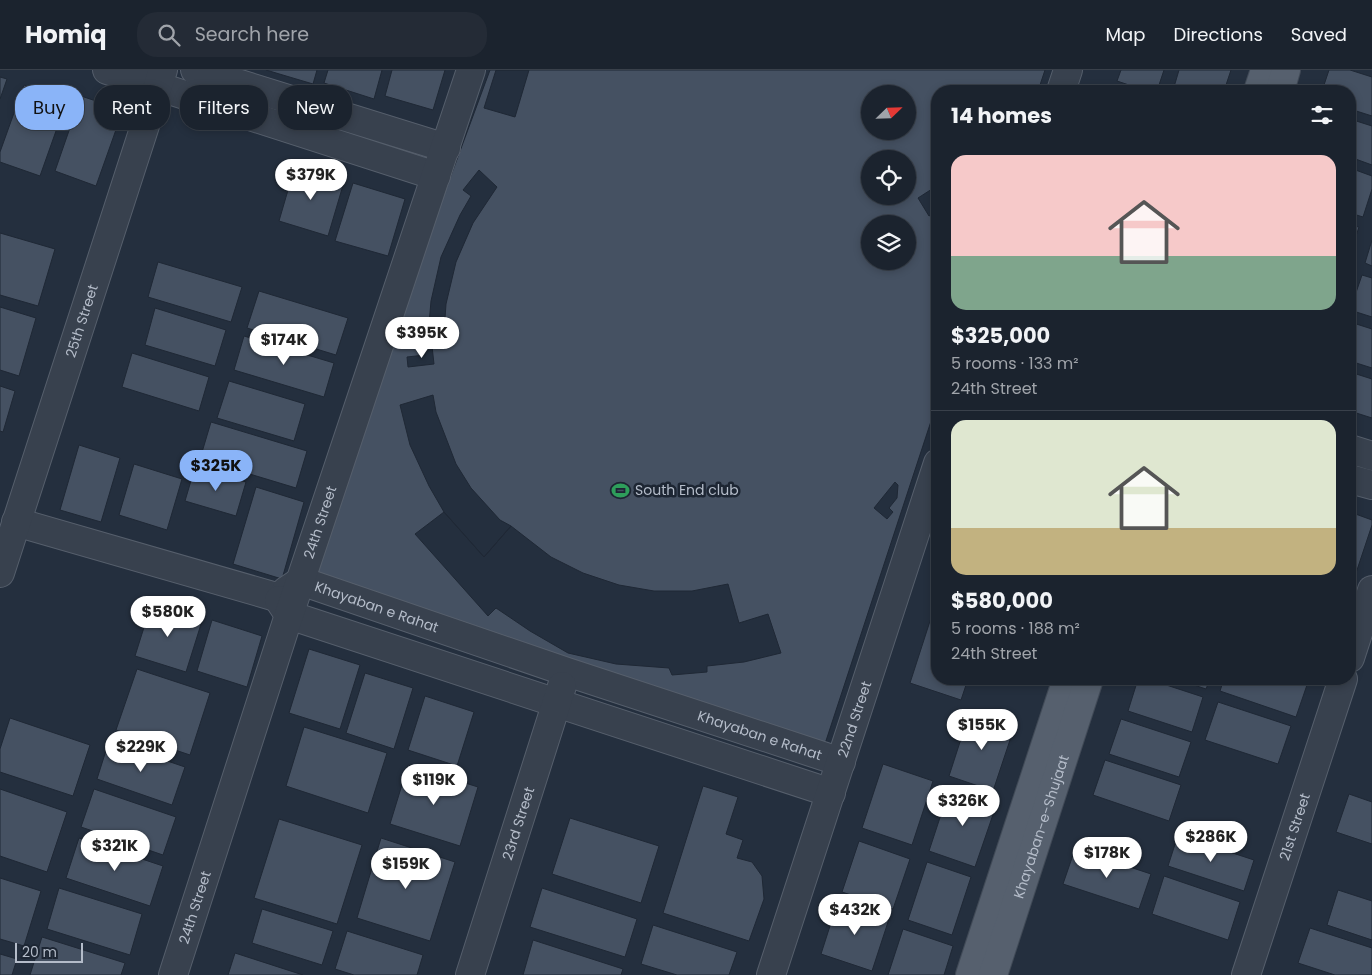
<!DOCTYPE html>
<html lang="en">
<head>
<meta charset="utf-8">
<style>
	:root { --surface:#1b232e; --page:#242b36; --text:#f1f3f6; --muted:#a0a4aa; --line:#39404a; --accent:#8ab4f8 }
	body { margin:0; font-family:Poppins,sans-serif; background:var(--page); color:var(--text); height:100vh; display:flex; flex-direction:column; font-size:19px; white-space:nowrap }
	* { box-sizing:border-box; margin:0 }
	p { font-size:16px; color:var(--muted) }
	.icon { flex:none; width:28px; height:28px; fill:none; stroke:currentColor; stroke-width:2; stroke-linecap:round; stroke-linejoin:round }
	.map { position:relative; flex:1; overflow:hidden }
	.sheet { position:absolute; left:931px; top:15px; width:425px; height:600px; display:flex; flex-direction:column; background:var(--surface); border-radius:20px; box-shadow:0 2px 8px #0003,0 0 0 1px var(--line) }
	.sheet>* { flex:none }
	.hud { position:absolute; left:15px; top:15px; width:475px; height:45px; display:flex; gap:10px }
	.needle { width:32px; rotate:67deg }
	.tools { position:absolute; left:861px; top:15px; display:grid; gap:10px }
	.tools a { display:grid; place-items:center; width:55px; height:55px; border-radius:50%; background:var(--surface); box-shadow:0 2px 8px #0003,0 0 0 1px var(--line); font-size:25px }
	.scale { position:absolute; left:15px; bottom:12px; width:68px; box-sizing:border-box; padding-left:5px; border:2px solid #b4bcc9; border-top:0; font-size:14px; line-height:18px; white-space:nowrap; color:#b4bcc9; -webkit-text-stroke:4px #1d2633; paint-order:stroke }
	.price { position:absolute; translate:-50% -42px; padding:0 11px; border-radius:18px; background:#fff; color:#222; font-size:16px; line-height:32px; filter:drop-shadow(0 1px 2px #0008) }
	.price::after { content:''; position:absolute; left:50%; top:30px; width:15px; height:11px; margin-left:-8px; background:inherit; clip-path:polygon(0 0,100% 0,50% 100%) }
	.price.current { background:var(--accent); color:#111 }
	ul { padding:0; list-style:none }
	li { display:grid; align-content:center; gap:10px; height:265px; padding:0 20px }
	li+li { border-top:1px solid var(--line) }
	li span { display:grid; place-items:center; height:155px; border-radius:15px; color:#555 }
	li>.icon { margin-inline-start:auto }
	span .icon { width:90px; height:90px; fill:#fffc; stroke-width:1 }
	li b { font-size:21px }
	h2 { display:flex; justify-content:space-between; align-items:center; height:60px; padding:0 20px; font-size:21px }
	.chip { padding:0 18px; border-radius:20px; background:var(--surface); box-shadow:0 2px 8px #0003,0 0 0 1px var(--line); font-size:18px; line-height:45px }
	.chip.current { background:var(--accent); color:#111 }
	header { display:flex; align-items:center; gap:30px; box-sizing:border-box; height:70px; padding:0 25px; background:var(--surface); border-bottom:1px solid var(--line) }
	header strong { font-size:24px }
	nav { display:flex; gap:28px; margin-inline-start:auto; font-size:18px }
	.search { width:350px; height:45px; background:var(--page); display:flex; align-items:center; gap:12px; box-sizing:border-box; padding:0 18px; border-radius:20px; color:var(--muted); font-size:19px }
	.map>svg:first-child { display:block }
	.building { fill:#455162; stroke:#1f2835; fill-rule:evenodd }
	.lines { fill:none; stroke-linecap:round; stroke-linejoin:round }
	.minor-casing { stroke:#565f6c; stroke-width:30 }
	.major-casing { stroke:#414a57; stroke-width:30 }
	.minor { stroke:#38414e; stroke-width:28 }
	.major { stroke:#56606e; stroke-width:28 }
	.labels { text-anchor:middle; dominant-baseline:central; stroke-width:5; stroke-linejoin:round; paint-order:stroke }
	.street-label { font-size:14px; fill:#b4bcc9; stroke:#1d2633 }
	.poi-label { font-size:14px; fill:#b4bcc9; stroke:#1d2633; text-anchor:start }
</style>
</head>
<body>
<header>
<strong>Homiq</strong>
<div class="search"><svg class="icon" aria-label="search" viewBox="0 0 24 24"><circle cx="10" cy="10" r="6"/><path d="M15 15l6 6"/></svg>Search here</div>
<nav><a>Map</a><a>Directions</a><a>Saved</a></nav>
</header>
<div class="map">
<svg width="1372" height="905" viewBox="0 0 1372 905">
	<rect width="100%" height="100%" fill="#242f3e"/>
	<path class="building" d="M266 0H317L313 14Z
		M328 0H382L374 29 324 13Z
		M392 0H445L433 40 385 26Z
		M490 0H1045L1038 21H938V330L821 686 301 511ZM870 24H908V61H870ZM870 89H908V126H870ZM870 154H908V191H870Z
		M496 0H529L515 47 484 38Z
		M1121 0H1164L1157 21H1147L1117 11Z
		M1179 0H1231L1224 21H1187L1174 17Z
		M1329 0H1350L1372 7V46L1350 39V21H1322Z
		M0 7 7 9 0 29Z
		M24 15 67 30 40 106 0 92V82Z
		M81 26 123 40 96 116 55 101Z
		M1350 49 1372 56V95L1350 87Z
		M295 96 344 112 328 166 279 151Z
		M1350 98 1372 106V119L1363 147 1350 143Z
		M479 100 497 117 473 153 456 192 446 234 443 277 418 276 419 254H429L431 231 441 187 460 145 471 126 463 120Z
		M353 113 405 129 388 186 335 171Z
		M932 119 938 129V141L929 146 918 128Z
		M1350 155 1359 157 1350 184Z
		M0 163 55 179 38 236 0 225Z
		M1372 170V196L1365 193Z
		M158 192 242 217 231 252 148 227Z
		M1362 205 1372 208V247L1350 240Z
		M259 221 348 248 336 285 247 258Z
		M0 237 36 248 19 306 0 300Z
		M155 238 226 260 215 296 145 275Z
		M1350 252 1372 259V298L1350 291Z
		M244 266 334 293 324 327 234 300Z
		M432 276 434 294 408 297 407 287 425 285 424 277Z
		M132 283 209 307 199 341 122 317Z
		M1350 302 1372 309V348L1350 341Z
		M229 311 305 334 294 371 217 348Z
		M0 316 15 321 3 362 0 361Z
		M433 325 436 342 456 394 471 418 500 450 511 456 484 487 444 442 429 416 410 375 400 335Z
		M211 352 307 381 296 418 200 389Z
		M79 375 120 388 101 452 60 440Z
		M134 394 182 409 167 460 119 445Z
		M195 397 246 412 236 446 185 431Z
		M895 412 898 415 897 428 889 438 893 442 887 449 874 438Z
		M256 417 304 432 282 509 233 494Z
		M444 442 484 487 511 456 551 487 583 503 619 515 654 521H692L728 514 739 553 768 544 781 583 744 592 707 596V602L672 605 669 598 616 594 568 583 530 561 496 538 488 546 415 464Z
		M1350 442 1372 450V455L1352 515 1350 514Z
		M151 535 202 551 186 602 135 586Z
		M931 548 938 550V609H968L961 630 910 613Z
		M212 550 262 566 247 617 197 601Z
		M309 579 360 595 340 659 289 643Z
		M137 599 210 623 190 685 116 660Z
		M365 603 413 618 394 679 346 663Z
		M1138 609H1148L1203 627 1192 662 1128 641Z
		M1176 609H1210L1206 619Z
		M1224 609H1298L1308 612 1296 647 1220 621Z
		M425 626 474 642 457 696 408 680Z
		M1218 632 1291 656 1278 694 1205 670Z
		M970 641 1015 655 993 721 949 706Z
		M10 648 90 675 73 726 0 702V679Z
		M1121 649 1191 672 1179 707 1109 684Z
		M304 657 387 683 368 743 286 716Z
		M109 671 185 697 172 735 97 709Z
		M1105 690 1181 715 1169 751 1093 725Z
		M883 694 933 711 912 775 862 758Z
		M408 695 478 717 460 776 390 754Z
		M703 716 738 727 726 764 743 770 737 788 752 792 762 806 764 829 749 871 663 843Z
		M950 717 997 733 975 797 929 781Z
		M0 719 67 742 47 802 0 786Z
		M94 719 176 747 163 785 81 757Z
		M1349 724 1372 732V774L1336 762Z
		M570 748 659 776 641 833 552 804Z
		M279 749 362 775 337 854 254 828Z
		M1178 765 1254 790 1244 821 1168 796Z
		M79 768 163 796 150 836 66 808Z
		M381 768 455 792 430 871 357 848Z
		M859 771 910 789 893 839 842 822Z
		M1075 779 1151 804 1139 839 1063 814Z
		M927 792 971 807 952 865 908 850Z
		M1164 806 1240 832 1228 870 1152 844Z
		M0 808 41 821 24 876 0 869Z
		M59 818 142 844 130 885 47 859Z
		M542 818 637 849 625 887 530 857Z
		M1338 820 1372 831V870L1327 855Z
		M838 831 889 849 872 901 821 884Z
		M262 839 333 861 322 895 252 873Z
		M653 855 737 882 729 905H677L641 894Z
		M1310 858 1372 878V905H1335L1298 893Z
		M903 859 953 876 944 905H888Z
		M347 861 423 885 417 905H354L335 899Z
		M42 867 125 893 121 905H30Z
		M533 870 623 899 621 905H523Z
		M235 883 303 905H228Z
		M0 884 17 889 12 905H0Z"/>
	<g class="lines">
		<defs>
			<g id="minor">
				<path d="M107 0 436 106"/>
				<path d="M195 0 446 78"/>
				<path d="M1061 21 1068 0"/>
				<path d="M1350 379 1372 386"/>
				<path d="M1350 409 1372 415"/>
				<path d="M16 452 276 527"/>
				<path id="s1" d="M0 503 163 0"/>
				<path id="s2" d="M286 521 301 511 567 602 841 692"/>
				<path d="M279 530 289 545 831 723"/>
				<path d="M1350 588 1372 520"/>
				<path id="s3" d="M173 905 289 545 471 0"/>
				<path id="s4" d="M470 905 562 616"/>
				<path id="s5" d="M771 905 938 393"/>
				<path id="s6" d="M1246 905 1343 609"/>
			</g>
			<g id="major">
				<path d="M1258 21 1265 0"/>
				<path d="M1280 21 1286 0"/>
				<path d="M970 905 1067 609"/>
				<path id="s7" d="M993 905 1089 609"/>
			</g>
		</defs>
		<use href="#minor" class="minor-casing"/>
		<use href="#major" class="major-casing"/>
		<use href="#minor" class="minor"/>
		<use href="#major" class="major"/>
	</g>
	<defs>
		<symbol id="stadium-bare" viewBox="-9 -9 18 18"><path d="M0-5a6.5 5 0 1 0 0 10a6.5 5 0 1 0 0-10ZM-3.5-1.8h7v3.6h-7Z" fill="#2e9e5b" stroke="#1d2633" stroke-width="2.5" paint-order="stroke"/></symbol>
	</defs>
	<g fill-rule="evenodd">
		<use href="#stadium-bare" x="608" y="408" width="25" height="25"/>
	</g>
	<g class="labels">
		<g class="street-label">
			<text stroke="none"><textPath href="#s1" startOffset="265">25th Street</textPath></text>
			<text stroke="none"><textPath href="#s3" startOffset="476">24th Street</textPath></text>
			<text stroke="none"><textPath href="#s2" startOffset="98">Khayaban e Rahat</textPath></text>
			<text stroke="none"><textPath href="#s5" startOffset="269">22nd Street</textPath></text>
			<text stroke="none"><textPath href="#s2" startOffset="502">Khayaban e Rahat</textPath></text>
			<text stroke="none"><textPath href="#s4" startOffset="159">23rd Street</textPath></text>
			<text stroke="none"><textPath href="#s7" startOffset="156">Khayaban-e-Shujaat</textPath></text>
			<text stroke="none"><textPath href="#s6" startOffset="156">21st Street</textPath></text>
			<text stroke="none"><textPath href="#s3" startOffset="71">24th Street</textPath></text>
		</g>
		<g class="poi-label">
			<text x="635" y="420">South End club</text>
		</g>
	</g>
</svg>
<div class="tools">
<a><svg class="needle" viewBox="-14 -14 28 28"><path d="M0-13l5 13h-10z" fill="#e53935"/><path d="M0 13l5-13h-10z" fill="#a0a4aa"/></svg></a>
<a><svg class="icon" aria-label="locate" viewBox="0 0 24 24"><circle cx="12" cy="12" r="6"/><path d="M12 2v4M12 18v4M2 12h4M18 12h4"/></svg></a>
<a><svg class="icon" aria-label="layers" viewBox="0 0 24 24"><path d="M12 4l9 5-9 5-9-5zM3 14l9 5 9-5"/></svg></a>
</div>
<div class="scale">20 m</div>
<b class="price" style="left:311px;top:131px">$379K</b>
<b class="price" style="left:422px;top:289px">$395K</b>
<b class="price" style="left:284px;top:296px">$174K</b>
<b class="price current" style="left:216px;top:422px">$325K</b>
<b class="price" style="left:168px;top:568px">$580K</b>
<b class="price" style="left:982px;top:681px">$155K</b>
<b class="price" style="left:141px;top:703px">$229K</b>
<b class="price" style="left:434px;top:736px">$119K</b>
<b class="price" style="left:963px;top:757px">$326K</b>
<b class="price" style="left:1211px;top:793px">$286K</b>
<b class="price" style="left:115px;top:802px">$321K</b>
<b class="price" style="left:1107px;top:809px">$178K</b>
<b class="price" style="left:406px;top:820px">$159K</b>
<b class="price" style="left:855px;top:866px">$432K</b>
<div class="hud">
<a class="chip current">Buy</a>
<a class="chip">Rent</a>
<a class="chip">Filters</a>
<a class="chip">New</a>
</div>
<section class="sheet">
<h2>14 homes<svg class="icon" aria-label="filters" viewBox="0 0 24 24"><path d="M4 7h16M4 17h16"/><circle cx="9" cy="7" r="2"/><circle cx="15" cy="17" r="2"/></svg></h2>
<ul>
<li><span style="background:linear-gradient(#f6c9c9 65%,#7fa58c 0)"><svg class="icon" aria-label="home" viewBox="0 0 24 24"><path d="M3 11l9-7 9 7M6 9v11h12V9"/></svg></span><div><b>$325,000</b><p>5 rooms · 133 m²</p><p>24th Street</p></div></li>
<li><span style="background:linear-gradient(#dfe7d0 70%,#c2b280 0)"><svg class="icon" aria-label="home" viewBox="0 0 24 24"><path d="M3 11l9-7 9 7M6 9v11h12V9"/></svg></span><div><b>$580,000</b><p>5 rooms · 188 m²</p><p>24th Street</p></div></li>
</ul>
</section>
</div>
</body>
</html>
